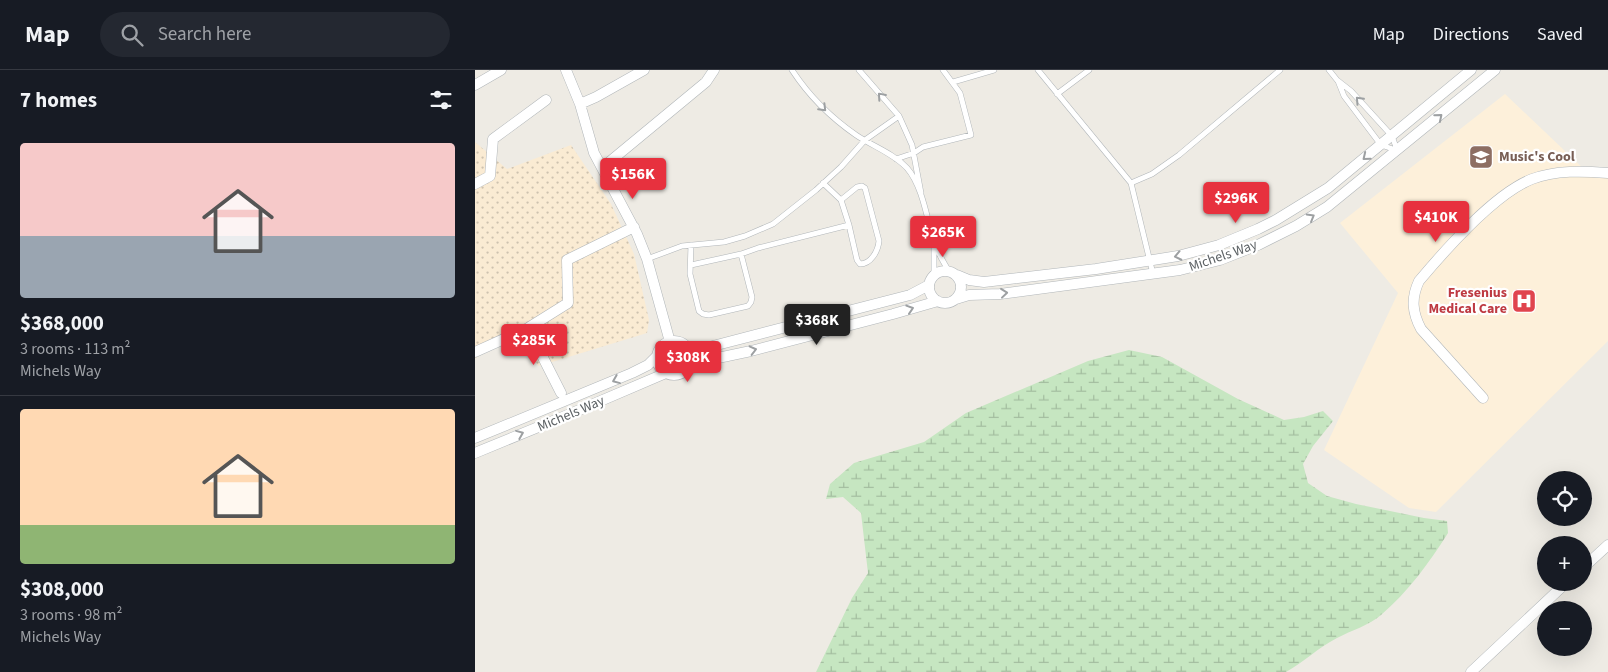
<!DOCTYPE html>
<html lang="en">
<head>
<meta charset="utf-8">
<style>
	:root { --surface:#171b24; --page:#242831; --text:#f1f3f6; --muted:#9ea1a6; --line:#363941; --accent:#e7313e }
	body { margin:0; font-family:"Source Sans 3",sans-serif; background:var(--page); color:var(--text); height:100vh; display:flex; flex-direction:column; font-size:19px; white-space:nowrap }
	* { box-sizing:border-box; margin:0 }
	p { font-size:16px; color:var(--muted) }
	.icon { flex:none; width:28px; height:28px; fill:none; stroke:currentColor; stroke-width:2; stroke-linecap:round; stroke-linejoin:round }
	.map { position:relative; flex:1; overflow:hidden }
	.side { display:flex; flex-direction:column; background:var(--surface); width:475px }
	.side>* { flex:none }
	.fabs { position:absolute; left:1062px; top:401px; display:grid; gap:10px }
	.fabs a { display:grid; place-items:center; width:55px; height:55px; border-radius:50%; background:var(--surface); box-shadow:0 5px 20px #0002; font-size:25px }
	.price { position:absolute; translate:-50% -42px; padding:0 11px; border-radius:5px; background:var(--accent); color:#fff; font-size:16px; line-height:32px; filter:drop-shadow(0 1px 2px #0008) }
	.price::after { content:''; position:absolute; left:50%; top:30px; width:15px; height:11px; margin-left:-8px; background:inherit; clip-path:polygon(0 0,100% 0,50% 100%) }
	.price.selected { background:#222; color:#fff }
	ul { padding:0; list-style:none }
	li { display:grid; align-content:center; gap:10px; height:265px; padding:0 20px }
	li+li { border-top:1px solid var(--line) }
	li span { display:grid; place-items:center; height:155px; border-radius:5px; color:#555 }
	li>.icon { margin-inline-start:auto }
	span .icon { width:90px; height:90px; fill:#fffc; stroke-width:1 }
	li b { font-size:21px }
	h2 { display:flex; justify-content:space-between; align-items:center; height:60px; padding:0 20px; font-size:21px }
	header { display:flex; align-items:center; gap:30px; box-sizing:border-box; height:70px; padding:0 25px; background:var(--surface); border-bottom:1px solid var(--line) }
	header strong { font-size:24px }
	nav { display:flex; gap:28px; margin-inline-start:auto; font-size:18px }
	.search { width:350px; height:45px; background:var(--page); display:flex; align-items:center; gap:12px; box-sizing:border-box; padding:0 18px; border-radius:28px; color:var(--muted); font-size:19px }
	main { display:flex; flex:1; min-height:0 }
	.map>svg:first-child { display:block }
	.commercial { fill:#fdf0da }
	.wetland { fill:url(#wetland-marsh) }
	.sand { fill:url(#sand-dots) }
	.lines { fill:none; stroke-linecap:round; stroke-linejoin:round }
	.service-casing { stroke:#b1b6b9; stroke-width:6 }
	.minor-casing { stroke:#b1b6b9; stroke-width:11 }
	.service { stroke:#fff; stroke-width:5 }
	.minor { stroke:#fff; stroke-width:10 }
	.oneway { stroke:#9da0a2 }
	.labels { text-anchor:middle; dominant-baseline:central; stroke-width:4.5; stroke-linejoin:round; paint-order:stroke }
	.education-label { font-size:14px; font-weight:bold; fill:#785e54; stroke:#fff; text-anchor:start }
	.street-label { font-size:14px; fill:#5c6164; stroke:#fff }
	.health-label { font-size:14px; font-weight:bold; fill:#be3a42; stroke:#fff; text-anchor:end }
</style>
</head>
<body>
<header>
<strong>Map</strong>
<div class="search"><svg class="icon" aria-label="search" viewBox="0 0 24 24"><circle cx="10" cy="10" r="6"/><path d="M15 15l6 6"/></svg>Search here</div>
<nav><a>Map</a><a>Directions</a><a>Saved</a></nav>
</header>
<main>
<section class="side">
<h2>7 homes<svg class="icon" aria-label="filters" viewBox="0 0 24 24"><path d="M4 7h16M4 17h16"/><circle cx="9" cy="7" r="2"/><circle cx="15" cy="17" r="2"/></svg></h2>
<ul>
<li><span style="background:linear-gradient(#f6c9c9 60%,#9aa5b1 0)"><svg class="icon" aria-label="home" viewBox="0 0 24 24"><path d="M3 11l9-7 9 7M6 9v11h12V9"/></svg></span><div><b>$368,000</b><p>3 rooms · 113 m²</p><p>Michels Way</p></div></li>
<li><span style="background:linear-gradient(#ffd9b3 75%,#8fb573 0)"><svg class="icon" aria-label="home" viewBox="0 0 24 24"><path d="M3 11l9-7 9 7M6 9v11h12V9"/></svg></span><div><b>$308,000</b><p>3 rooms · 98 m²</p><p>Michels Way</p></div></li>
</ul>
</section>
<div class="map">
<svg width="1133" height="602" viewBox="0 0 1133 602">
	<defs>
		<pattern id="wetland-marsh" width="20" height="14" patternUnits="userSpaceOnUse" patternTransform="scale(1.25)"><rect width="20" height="14" fill="#c6e6c1"/><path d="M1 5h8M5 5V1M11 12h8M15 12V8" fill="none" stroke="#a4bea0"/></pattern>
		<pattern id="sand-dots" width="8" height="8" patternUnits="userSpaceOnUse" patternTransform="scale(1.25)"><rect width="8" height="8" fill="#faebd3"/><path d="M2 2h.1M6 6h.1" fill="none" stroke="#cec2af" stroke-width="1.8" stroke-linecap="round"/></pattern>
	</defs>
	<rect width="100%" height="100%" fill="#eeebe4"/>
	<path class="commercial" d="M1030 24 1111 101 1133 103V271L961 442 934 438 849 380 923 223 865 153Z"/>
	<path class="wetland" d="M654 280 687 287 763 329 809 350 829 347 848 341 858 351 838 376 828 394 833 413 852 426 881 434 949 448 972 451 973 463C954 493 933 522 906 545 895 555 875 561 862 568 844 577 829 592 811 602H341L377 528 393 503 386 443 368 427 351 429 355 414 379 393 449 372 491 343 613 291Z"/>
	<path class="sand" d="M0 72 32 99 96 75 136 134 159 184 174 250 172 263 64 296 36 270 23 271 0 289Z"/>
	<g class="lines">
		<defs>
			<path id="service" d="M317 0C334 26 355 47 381 65 397 76 418 83 432 98 447 115 452 148 458 169 461 180 468 191 473 200
				M384 0 424 46 437 75 446 123
				M563 0 656 113 678 204
				M854 0 862 10 876 21 917 66 922 80
				M863 11 869 26 906 75 921 80
				M478 12 519 0
				M582 24 614 0
				M421 89 439 83 448 77 496 65 485 23 468 0
				M656 113 677 104 704 85 805 0
				M366 130 382 117 387 116 390 118 404 171C403 181 396 194 385 194L382 190 374 155
				M216 175 215 204 224 241 228 244 234 245 273 236 276 232 277 227 266 184 216 195
				M266 184 283 178 374 155 366 130 348 113
				M172 189 207 176 249 172 270 166 298 154 341 120 366 97 390 70 424 46
				M459 206V175"/>
			<path id="minor" d="M91 0 105 34 119 83 162 164 172 189 195 272
				M0 15 26 0
				M105 34 121 27 169 0
				M127 98 231 12 239 0
				M0 114 15 106 18 69 71 30
				M454 217a16 16 0 1 1 32 0a16 16 0 1 1-32 0Z
				M482 205 494 210 509 212 621 199 703 186 744 175 783 159 801 150 853 118 996 0
				M481 229 494 225 525 224 705 200 745 190 783 175 821 156 852 137 1020 0
				M53 258 86 323
				M182 288a17 17 0 1 1 34 0a17 17 0 1 1-34 0Z
				M209 276 221 278 234 277 435 225 454 215
				M0 282 53 258 93 233 92 190 159 157
				M214 296 224 292 276 281 418 244 463 231
				M1008 328 946 259C937 242 936 228 944 211 971 179 1019 124 1057 109 1081 100 1108 101 1133 103
				M0 368 157 303 173 295 182 286
				M0 383 95 344 191 303
				M1109 497 1133 475
				M996 602 1092 512"/>
		</defs>
		<use href="#service" class="service-casing"/>
		<use href="#minor" class="minor-casing"/>
		<use href="#service" class="service"/>
		<use href="#minor" class="minor"/>
	</g>
	<defs><path id="oneway-chevron" d="M-2-3.5L2.5 0L-2 3.5" fill="none" stroke-width="1.6" stroke-linecap="round" stroke-linejoin="round" transform="scale(1.25)"/></defs>
	<g class="oneway">
		<use href="#oneway-chevron" transform="translate(406 26) rotate(-131)"/>
		<use href="#oneway-chevron" transform="translate(884 30) rotate(-133)"/>
		<use href="#oneway-chevron" transform="translate(348 38) rotate(45)"/>
		<use href="#oneway-chevron" transform="translate(964 47) rotate(-40)"/>
		<use href="#oneway-chevron" transform="translate(891 87) rotate(141)"/>
		<use href="#oneway-chevron" transform="translate(836 147) rotate(-30)"/>
		<use href="#oneway-chevron" transform="translate(703 186) rotate(168)"/>
		<use href="#oneway-chevron" transform="translate(529 223) rotate(-6)"/>
		<use href="#oneway-chevron" transform="translate(435 239) rotate(-18)"/>
		<use href="#oneway-chevron" transform="translate(278 280) rotate(-14)"/>
		<use href="#oneway-chevron" transform="translate(141 310) rotate(158)"/>
		<use href="#oneway-chevron" transform="translate(45 364) rotate(-22)"/>
	</g>
	<defs>
		<symbol id="school-square" viewBox="-11 -11 22 22"><rect x="-9" y="-9" width="18" height="18" rx="4" fill="#8d6e63" stroke="#fff"/><path d="M0-5L7-2L0 1L-7-2ZM-4 1L0 2.5L4 1V4Q0 6-4 4Z" fill="#fff"/></symbol>
		<symbol id="hospital-square" viewBox="-11 -11 22 22"><rect x="-9" y="-9" width="18" height="18" rx="4" fill="#e0444e" stroke="#fff"/><path d="M-5-5h3v3.5h4V-5h3V5h-3V1.5h-4V5h-3Z" fill="#fff"/></symbol>
	</defs>
	<g fill-rule="evenodd">
		<use href="#school-square" x="992" y="73" width="28" height="28"/>
		<use href="#hospital-square" x="1035" y="217" width="28" height="28"/>
	</g>
	<g class="labels">
		<g class="education-label">
			<text x="1024" y="87">Music's Cool</text>
		</g>
		<g class="street-label">
			<text transform="translate(748 186) rotate(-19)">Michels Way</text>
			<text transform="translate(96 344) rotate(-23)">Michels Way</text>
		</g>
		<g class="health-label">
			<text x="1032" y="223">Fresenius<tspan x="1032" dy="16">Medical Care</tspan></text>
		</g>
	</g>
</svg>
<div class="fabs">
<a><svg class="icon" aria-label="locate" viewBox="0 0 24 24"><circle cx="12" cy="12" r="6"/><path d="M12 2v4M12 18v4M2 12h4M18 12h4"/></svg></a>
<a>+</a>
<a>−</a>
</div>
<b class="price" style="left:158px;top:130px">$156K</b>
<b class="price" style="left:761px;top:154px">$296K</b>
<b class="price" style="left:961px;top:173px">$410K</b>
<b class="price" style="left:468px;top:188px">$265K</b>
<b class="price selected" style="left:342px;top:276px">$368K</b>
<b class="price" style="left:59px;top:296px">$285K</b>
<b class="price" style="left:213px;top:313px">$308K</b>
</div>
</main>
</body>
</html>
